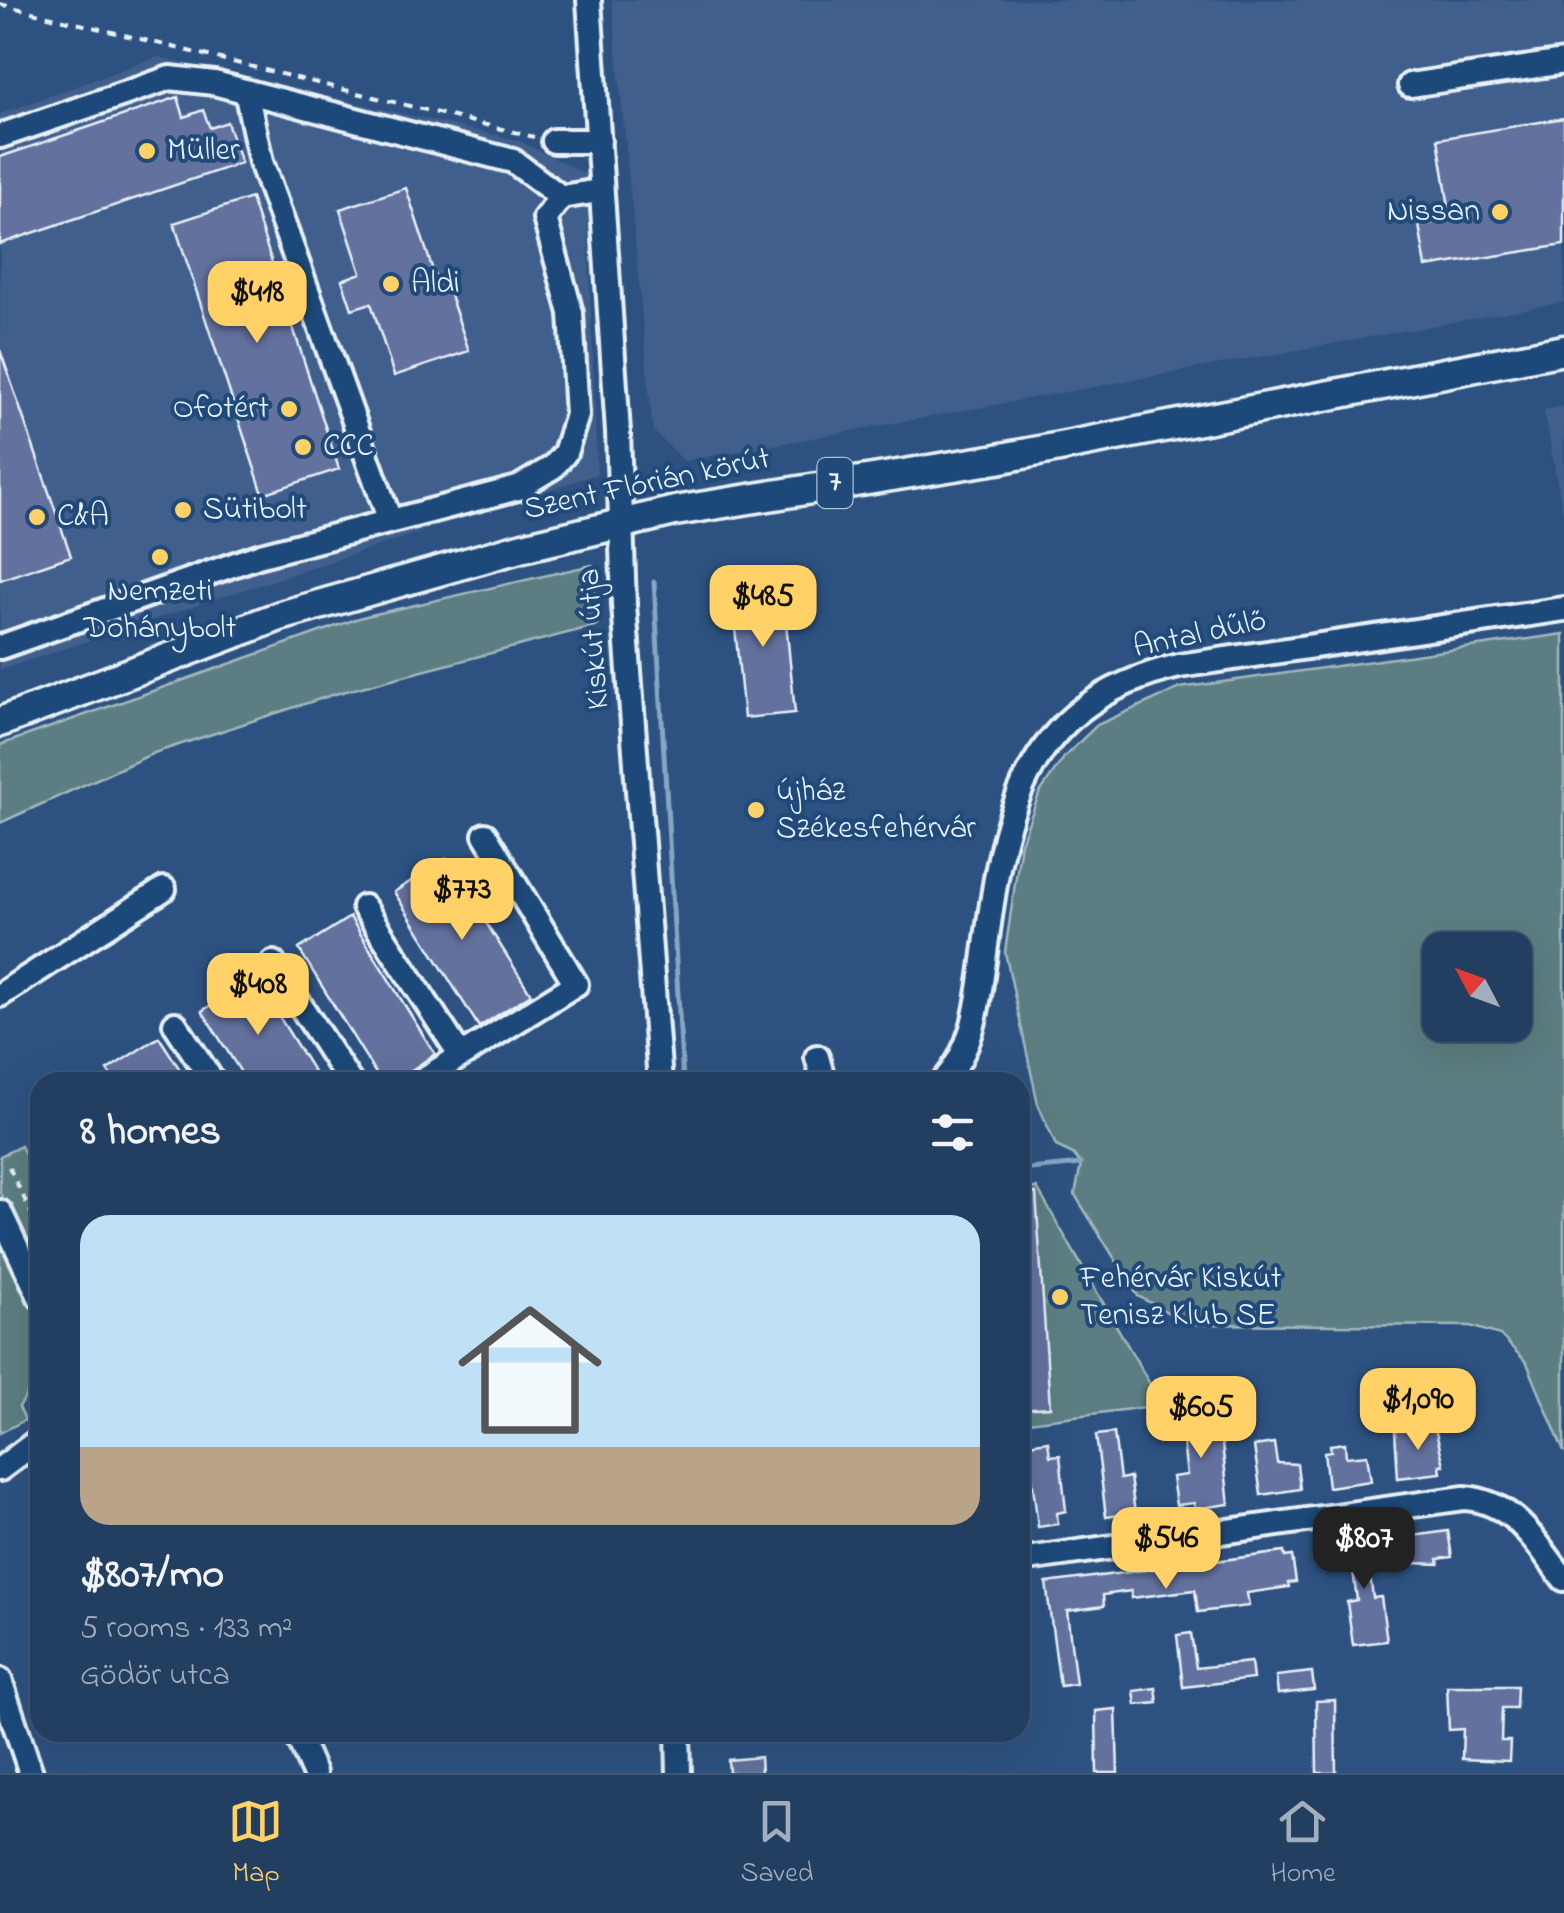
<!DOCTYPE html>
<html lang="en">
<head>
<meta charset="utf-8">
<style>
	:root { --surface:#223e61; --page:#2e496a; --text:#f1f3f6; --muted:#a2aebd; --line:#3f5776; --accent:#ffd166 }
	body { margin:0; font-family:"Indie Flower",sans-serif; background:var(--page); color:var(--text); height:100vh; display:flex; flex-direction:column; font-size:38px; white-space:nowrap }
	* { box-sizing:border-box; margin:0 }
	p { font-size:32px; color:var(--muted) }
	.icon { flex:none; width:55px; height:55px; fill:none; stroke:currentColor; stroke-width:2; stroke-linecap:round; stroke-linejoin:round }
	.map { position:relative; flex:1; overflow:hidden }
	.sheet { position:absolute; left:30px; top:1072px; width:1000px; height:670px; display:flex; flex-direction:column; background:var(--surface); border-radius:30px; box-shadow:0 10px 40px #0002,0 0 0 2px var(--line) }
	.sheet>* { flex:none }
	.needle { width:65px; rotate:311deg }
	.fabs { position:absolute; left:1422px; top:932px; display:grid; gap:20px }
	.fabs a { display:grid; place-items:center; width:110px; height:110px; border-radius:20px; background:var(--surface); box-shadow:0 10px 40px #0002,0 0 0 2px var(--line); font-size:50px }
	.price { position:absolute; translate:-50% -85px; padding:0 22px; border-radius:20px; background:var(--accent); color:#111; font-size:32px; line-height:65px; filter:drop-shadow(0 2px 5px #0008) }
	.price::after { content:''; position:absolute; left:50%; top:60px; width:30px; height:22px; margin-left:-15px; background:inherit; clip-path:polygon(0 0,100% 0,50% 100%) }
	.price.on { background:#222; color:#fff }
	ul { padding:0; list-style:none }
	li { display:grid; align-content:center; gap:20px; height:530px; padding:0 50px }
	li span { display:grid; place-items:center; height:310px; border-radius:30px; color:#555 }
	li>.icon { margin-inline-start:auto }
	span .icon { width:180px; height:180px; fill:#fffc; stroke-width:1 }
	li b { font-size:42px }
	h2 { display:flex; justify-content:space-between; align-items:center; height:120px; padding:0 50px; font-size:42px }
	.tab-bar { display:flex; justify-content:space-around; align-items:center; height:140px; border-top:2px solid var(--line); background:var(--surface); font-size:28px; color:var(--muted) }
	.tab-bar a { display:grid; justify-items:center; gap:5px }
	.tab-bar .on { color:var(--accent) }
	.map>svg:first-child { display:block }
	.built { fill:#405e8c }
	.green { fill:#5c7e82; stroke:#a2b8bd; stroke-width:2.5; fill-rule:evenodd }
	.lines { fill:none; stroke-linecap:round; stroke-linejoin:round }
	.stream { stroke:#85a7c3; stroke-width:5 }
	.building { fill:#63719e; stroke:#e8f1f8; stroke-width:2.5 }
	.minor-casing { stroke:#e8f1f8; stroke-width:30 }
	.major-casing { stroke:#e8f1f8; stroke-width:35 }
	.path { stroke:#e8f1f8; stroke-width:4; stroke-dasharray:8 8; stroke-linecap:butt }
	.minor { stroke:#1f4a7a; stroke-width:22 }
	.major { stroke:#1f4a7a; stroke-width:28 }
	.poi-dot { fill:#ffd166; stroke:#1f4a7a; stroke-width:4 }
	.labels { text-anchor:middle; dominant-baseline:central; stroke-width:8; stroke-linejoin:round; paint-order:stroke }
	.shield { fill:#1f4a7a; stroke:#acbfd2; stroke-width:2.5 }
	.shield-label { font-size:30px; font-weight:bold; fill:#e8f1f8 }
	.poi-label { font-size:32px; fill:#e8f1f8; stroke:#1f4a7a; text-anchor:start }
	.street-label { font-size:32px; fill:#e8f1f8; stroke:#1f4a7a }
</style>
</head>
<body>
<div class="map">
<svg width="1564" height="1773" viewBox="0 0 1564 1773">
	<rect width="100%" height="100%" fill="#2d5281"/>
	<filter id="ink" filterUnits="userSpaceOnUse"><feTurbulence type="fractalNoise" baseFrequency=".01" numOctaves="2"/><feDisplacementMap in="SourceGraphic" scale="20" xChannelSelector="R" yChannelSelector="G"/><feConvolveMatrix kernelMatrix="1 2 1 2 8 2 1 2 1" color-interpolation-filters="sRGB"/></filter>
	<g filter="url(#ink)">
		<path class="built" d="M612 0H1564V302L684 461 653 431Z
			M157 57 517 140 586 174 597 474 0 670V114Z
			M1564 406V519L1544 410Z"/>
		<path class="green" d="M592 565 598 625 335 694 154 753 0 823V745L362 617Z
			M1564 634V1452L1527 1363 1500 1335 1470 1326 1189 1324 1138 1296 1075 1195 1081 1164 1073 1154 1056 1146 1038 1104 1005 952 1021 843 1039 794 1065 756 1097 725 1180 688ZM1515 950V1025H1440V950Z
			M21 1146 40 1185V1277L0 1193V1156Z
			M1037 1188 1162 1405 1020 1423V1189Z
			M0 1247C44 1290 54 1355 19 1407L25 1420 0 1433Z"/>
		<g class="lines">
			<path class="stream" d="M654 582 683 1082
				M1020 1170 1081 1164"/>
		</g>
		<path class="building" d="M178 97 184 117 203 110 210 128 227 122 241 163 0 244V157Z
			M1564 118V245L1426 267 1419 225 1451 220 1438 139Z
			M406 188 440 292 448 289 469 351 394 376 371 303 352 309 342 280 361 273 340 209Z
			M251 198 339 469 263 494 174 223Z
			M0 350 71 556 0 580Z
			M782 582 795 713 744 718 731 587Z
			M446 859 531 994 479 1027 394 892Z
			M350 917 435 1054 394 1082H381L299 949Z
			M255 978 320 1082H247L202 1011Z
			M159 1037 188 1082H115L107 1070Z
			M1036 1193 1050 1407 1020 1409V1194Z
			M1218 1410 1229 1504 1195 1509 1194 1503 1176 1505 1172 1477 1187 1475 1182 1434 1175 1435 1173 1415Z
			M1435 1428 1444 1465H1440L1441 1473 1398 1478 1395 1431Z
			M1114 1433 1120 1479 1130 1477 1135 1513 1106 1517 1096 1435Z
			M1048 1441 1050 1456 1060 1455 1066 1511 1057 1513 1058 1524 1038 1527 1028 1444Z
			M1274 1443 1277 1463 1297 1464 1300 1489 1261 1495 1254 1446Z
			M1345 1443 1346 1457 1367 1455 1371 1481 1328 1487 1324 1452 1331 1451 1330 1445Z
			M1448 1531 1452 1557 1438 1559 1439 1564 1410 1563 1406 1537Z
			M1378 1540 1382 1566 1369 1567 1373 1598 1381 1597 1387 1641 1353 1645 1347 1602 1357 1600 1353 1570 1341 1571 1338 1545Z
			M1284 1552 1285 1557 1292 1556 1296 1582 1288 1583 1289 1587 1247 1593 1249 1606 1198 1612 1195 1590 1131 1598V1591L1103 1595 1104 1606 1067 1611 1076 1684 1060 1686 1046 1583Z
			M1191 1633 1196 1668 1251 1662 1253 1679 1183 1687 1177 1635Z
			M1312 1672 1314 1690 1278 1694 1276 1676Z
			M1447 1686H1517L1516 1708H1502L1501 1741H1510L1509 1761 1462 1759 1463 1729 1449 1730Z
			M1156 1688 1158 1703 1136 1705 1134 1691Z
			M1335 1700 1336 1773H1317L1316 1701Z
			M1116 1709 1118 1773H1097L1096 1711Z
			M760 1757 761 1773H729L728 1760Z"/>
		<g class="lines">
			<defs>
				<path id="minor" d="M589 0 618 432 624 605 660 1082
					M1410 85 1564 62
					M246 91 261 162 389 518
					M0 136 170 78 214 83 513 161 561 197
					M554 141H599
					M0 647 261 555 518 488 553 467 565 453 577 415 571 313 545 218 561 197 599 191
					M364 907 461 1056
					M273 963 350 1082
					M0 995 164 889
					M175 1024 213 1082
					M817 1057 824 1082
					M419 1082 576 984 485 835
					M943 1082C974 1048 978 1005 984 961 1002 820 1018 704 1179 666L1564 609
					M0 1212 40 1297
					M0 1469 40 1439
					M1020 1560 1464 1498C1514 1501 1536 1543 1564 1579
					M0 1680 31 1773
					M296 1732 314 1773
					M678 1732 679 1773"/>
				<path id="major" d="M0 722 280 616 523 547 675 511 997 459 1564 350"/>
			</defs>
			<use href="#minor" class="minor-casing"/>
			<use href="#major" class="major-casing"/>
			<path class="path" d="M0 4 534 137
				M9 1167 40 1231"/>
			<use href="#minor" class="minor"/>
			<use href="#major" class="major"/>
		</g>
	</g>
	<g class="poi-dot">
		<circle cx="147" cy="151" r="10"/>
		<circle cx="1500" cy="212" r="10"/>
		<circle cx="391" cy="284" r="10"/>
		<circle cx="289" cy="409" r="10"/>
		<circle cx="303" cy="447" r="10"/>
		<circle cx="183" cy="510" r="10"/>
		<circle cx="37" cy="517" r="10"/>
		<circle cx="160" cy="557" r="10"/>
		<circle cx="756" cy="810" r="10"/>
		<circle cx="1060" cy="1297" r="10"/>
	</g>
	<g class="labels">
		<rect class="shield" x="817.5" y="458" width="35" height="50" rx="8"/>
		<g class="shield-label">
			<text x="835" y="483">7</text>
		</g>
		<g class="poi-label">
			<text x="167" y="151">Müller</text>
			<text x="1480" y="212" text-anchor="end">Nissan</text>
			<text x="411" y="284">Aldi</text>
			<text x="269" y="409" text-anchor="end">Ofotért</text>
			<text x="323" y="447">CCC</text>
			<text x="203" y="510">Sütibolt</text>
			<text x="57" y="517">C&amp;A</text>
			<text x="160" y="592" text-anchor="middle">Nemzeti<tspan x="160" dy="37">Dohánybolt</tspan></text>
			<text x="776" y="792">újház<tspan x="776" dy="37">Székesfehérvár</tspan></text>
			<text x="1080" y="1279">Fehérvár Kiskút<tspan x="1080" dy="37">Tenisz Klub SE</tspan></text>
		</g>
		<g class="street-label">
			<text transform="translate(647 485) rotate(-12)">Szent Flórián körút</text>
			<text transform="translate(1200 635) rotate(-12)">Antal dűlő</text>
			<text transform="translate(595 639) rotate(-94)">Kiskút útja</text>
		</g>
	</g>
</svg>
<div class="fabs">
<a><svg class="needle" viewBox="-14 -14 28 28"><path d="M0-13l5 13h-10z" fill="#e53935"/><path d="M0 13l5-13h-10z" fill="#a2aebd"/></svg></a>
</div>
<b class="price" style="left:257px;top:346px">$418</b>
<b class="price" style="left:763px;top:650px">$485</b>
<b class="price" style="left:462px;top:943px">$773</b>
<b class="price" style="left:258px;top:1038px">$408</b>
<b class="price" style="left:1418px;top:1453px">$1,090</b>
<b class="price" style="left:1201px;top:1461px">$605</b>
<b class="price" style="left:1166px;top:1592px">$546</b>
<b class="price on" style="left:1364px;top:1592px">$807</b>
<section class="sheet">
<h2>8 homes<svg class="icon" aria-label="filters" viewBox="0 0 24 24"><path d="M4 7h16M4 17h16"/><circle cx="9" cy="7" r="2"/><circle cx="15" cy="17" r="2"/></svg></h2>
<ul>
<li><span style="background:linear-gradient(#bfe0f5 75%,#b9a48a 0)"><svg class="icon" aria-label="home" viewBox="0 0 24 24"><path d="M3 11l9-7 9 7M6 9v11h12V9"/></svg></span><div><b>$807/mo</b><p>5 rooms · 133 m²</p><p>Gödör utca</p></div></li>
</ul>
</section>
</div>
<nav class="tab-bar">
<a class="on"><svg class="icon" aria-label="map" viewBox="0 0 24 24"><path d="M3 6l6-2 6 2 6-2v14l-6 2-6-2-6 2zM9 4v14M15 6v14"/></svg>Map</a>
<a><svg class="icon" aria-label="saved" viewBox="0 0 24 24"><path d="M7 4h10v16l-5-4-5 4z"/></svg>Saved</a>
<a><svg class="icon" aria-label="home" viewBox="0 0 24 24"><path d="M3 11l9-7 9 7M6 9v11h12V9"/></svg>Home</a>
</nav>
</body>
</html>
